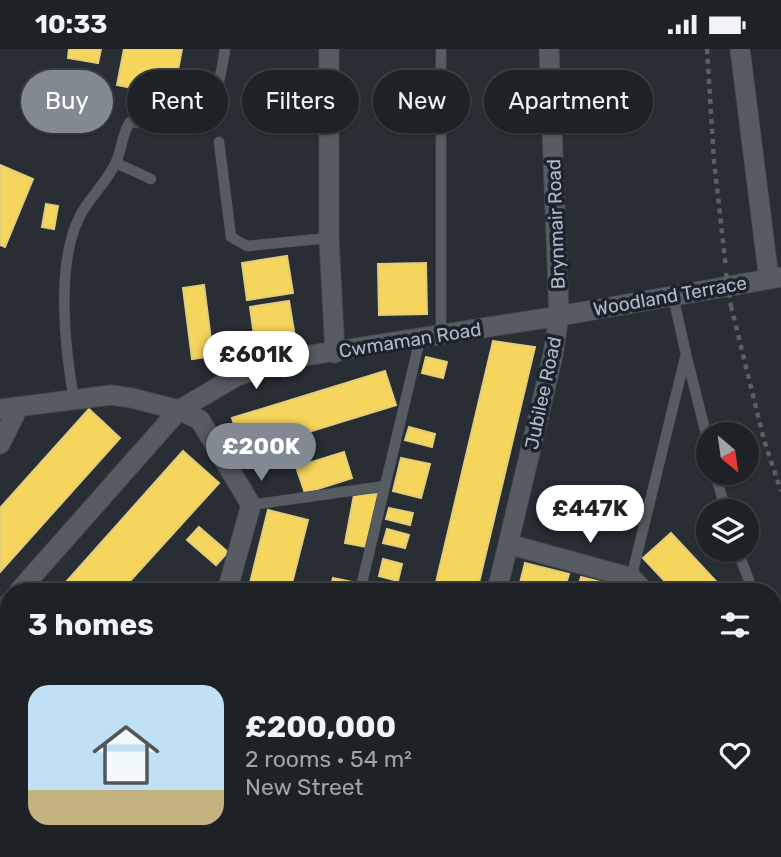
<!DOCTYPE html>
<html lang="en">
<head>
<meta charset="utf-8">
<style>
	:root { --surface:#1e2227; --page:#262a2f; --text:#f1f3f6; --muted:#a1a4a7; --line:#3c3f44; --accent:#818993 }
	body { margin:0; font-family:Rubik,sans-serif; background:var(--page); color:var(--text); height:100vh; display:flex; flex-direction:column; font-size:26px; white-space:nowrap }
	* { box-sizing:border-box; margin:0 }
	p { font-size:23px; color:var(--muted) }
	.icon { flex:none; width:38px; height:38px; fill:none; stroke:currentColor; stroke-width:2; stroke-linecap:round; stroke-linejoin:round }
	.map { position:relative; flex:1; overflow:hidden }
	.panel { position:absolute; left:0px; top:534px; width:782px; height:275px; display:flex; flex-direction:column; background:var(--surface); border-radius:28px 28px 0 0; box-shadow:0 2px 5px #0004,0 0 0 2px var(--line) }
	.panel>* { flex:none }
	.top-card { position:absolute; left:21px; top:21px; width:740px; height:63px; display:flex; gap:14px }
	.needle { width:46px; rotate:151deg }
	.tools { position:absolute; left:696px; top:373px; display:grid; gap:14px }
	.tools a { display:grid; place-items:center; width:63px; height:63px; border-radius:50%; background:var(--surface); box-shadow:0 2px 5px #0004,0 0 0 2px var(--line); font-size:35px }
	.price { position:absolute; translate:-50% -60px; padding:0 16px; border-radius:24px; background:#fff; color:#222; font-size:23px; line-height:46px; filter:drop-shadow(0 2px 4px #0008) }
	.price::after { content:''; position:absolute; left:50%; top:42px; width:21px; height:16px; margin-left:-10px; background:inherit; clip-path:polygon(0 0,100% 0,50% 100%) }
	.price.on { background:var(--accent); color:#fff }
	ul { padding:0; list-style:none }
	li { display:flex; align-items:center; gap:21px; height:175px; padding:0 28px }
	li span { display:grid; place-items:center; flex:none; width:196px; height:140px; border-radius:21px; color:#555 }
	li>.icon { margin-inline-start:auto }
	span .icon { width:84px; height:84px; fill:#fffc; stroke-width:1 }
	li b { font-size:30px }
	h2 { display:flex; justify-content:space-between; align-items:center; height:84px; padding:0 28px; font-size:30px }
	.tag { padding:0 24px; border-radius:32px; background:var(--surface); box-shadow:0 2px 5px #0004,0 0 0 2px var(--line); font-size:24px; line-height:63px }
	.tag.on { background:var(--accent); color:#fff }
	.status { display:flex; justify-content:space-between; align-items:center; height:49px; padding:0 35px; background:var(--surface); direction:ltr }
	.status svg { height:19px; fill:currentColor }
	.map>svg:first-child { display:block }
	.homes { fill:#f6d55c; stroke:#e1cd7c; stroke-width:2 }
	.public { fill:#5aae61; stroke:#74b27f; stroke-width:2 }
	.lines { fill:none; stroke-linecap:round; stroke-linejoin:round }
	.lane-casing { stroke:#464a4f; stroke-width:11 }
	.street-casing { stroke:#464a4f; stroke-width:21 }
	.path { stroke:#5b6066; stroke-width:4.5; stroke-dasharray:5 5; stroke-linecap:butt }
	.lane { stroke:#575c63; stroke-width:10 }
	.street { stroke:#575c63; stroke-width:19 }
	.path-bridge { stroke:#5b6066; stroke-width:4.5; stroke-dasharray:5 5; stroke-linecap:butt }
	.labels { text-anchor:middle; dominant-baseline:central; stroke-width:7; stroke-linejoin:round; paint-order:stroke }
	.street-label { font-size:19px; fill:#b1bac6; stroke:#1b242e }
</style>
</head>
<body>
<div class="status"><b>10:33</b><svg viewBox="0 0 49 12"><path d="M0 12V9h3v3zM5 12V6h3v6zM10 12V3h3v9zM15 12V0h3v12zM26 1h20v11H26zM47 4h2v5h-2z"/></svg></div>
<div class="map">
<svg width="781" height="808" viewBox="0 0 781 808">
	<rect width="100%" height="100%" fill="#282e34"/>
	<path class="homes" d="M69 0H101L98 14 68 9Z
		M124 0H182L173 47 117 36Z
		M0 116 33 130 5 198 0 196Z
		M46 155 58 157 54 180 42 178Z
		M287 207 293 244 247 251 242 214Z
		M426 214 427 265 379 266 378 215Z
		M204 236 213 307 192 310 183 239Z
		M289 252 295 288 255 294 250 258Z
		M493 292 535 298 477 542H434Z
		M426 308 447 313 443 329 422 324Z
		M385 322 396 356 243 403 232 369Z
		M89 360 120 389 0 523V459Z
		M409 378 435 385 432 398 405 391Z
		M183 402 219 434 121 542H58Z
		M344 403 352 429 305 444 296 418Z
		M401 409 430 415 421 449 393 442Z
		M378 445 367 498 345 494 354 446Z
		M389 459 413 464 410 476 386 470Z
		M268 461 308 471 290 542H248Z
		M199 478 228 503 216 516 187 491Z
		M387 480 409 486 405 499 383 494Z
		M671 484 725 542H674L643 509Z
		M383 510 402 515 398 532 379 527Z
		M525 514 569 525 564 542H518Z
		M581 528 616 537 614 542H577Z
		M333 529 357 534 355 542H330Z
		M9 597V668L0 678V607Z
		M774 670 781 672V701L774 700Z
		M9 728V757L0 749V738Z
		M774 733 781 735V775L774 773Z
		M118 800H153L151 808H116Z
		M455 800H500L498 808H453Z
		M635 800H671L669 808H633Z
		M705 800 724 801 722 808H703Z"/>
	<path class="public" d="M340 800H401L398 808H329L330 806 338 808Z"/>
	<g class="lines">
		<defs>
			<path id="lane" d="M219 93 231 188 247 197 329 189
				M116 114 151 130
				M441 286V0
				M687 309 709 397
				M74 351C65 300 56 219 78 171 87 150 107 134 116 113 122 101 122 84 130 73 138 73 145 76 152 76 211 74 217 53 225 0
				M715 424 726 462
				M251 456 385 437
				M737 500 753 542
				M360 542 420 290
				M628 542 686 305 673 247
				M774 585 781 599
				M0 795 9 786
				M43 800 53 808
				M297 808 299 800
				M564 808 566 800"/>
			<path id="street" d="M329 0V189L335 304
				M740 0 769 230
				M0 360 111 346 132 349 179 361 200 371 251 456 227 542
				M0 395 18 359
				M508 495 632 529 644 542
				M19 542 179 361 237 327 292 309 559 267 781 228
				M497 542 553 306 559 267 549 0
				M0 564 9 554
				M774 718 781 720
				M166 805 179 808
				M434 808 436 800
				M683 808 685 800"/>
		</defs>
		<use href="#lane" class="lane-casing"/>
		<use href="#street" class="street-casing"/>
		<path class="path" d="M707 0 714 112 726 219
			M731 257 764 391 781 442"/>
		<use href="#lane" class="lane"/>
		<use href="#street" class="street"/>
		<path class="path-bridge" d="M726 224 731 257"/>
	</g>
	<g class="labels">
		<g class="street-label">
			<text transform="translate(556 175) rotate(-92)">Brynmair Road</text>
			<text transform="translate(670 247) rotate(-10)">Woodland Terrace</text>
			<text transform="translate(410 291) rotate(-9)">Cwmaman Road</text>
			<text transform="translate(543 344) rotate(-78)">Jubilee Road</text>
		</g>
	</g>
</svg>
<div class="tools">
<a><svg class="needle" viewBox="-14 -14 28 28"><path d="M0-13l5 13h-10z" fill="#e53935"/><path d="M0 13l5-13h-10z" fill="#a1a4a7"/></svg></a>
<a><svg class="icon" aria-label="layers" viewBox="0 0 24 24"><path d="M12 4l9 5-9 5-9-5zM3 14l9 5 9-5"/></svg></a>
</div>
<b class="price" style="left:256px;top:342px">£601K</b>
<b class="price on" style="left:261px;top:434px">£200K</b>
<b class="price" style="left:590px;top:496px">£447K</b>
<div class="top-card">
<a class="tag on">Buy</a>
<a class="tag">Rent</a>
<a class="tag">Filters</a>
<a class="tag">New</a>
<a class="tag">Apartment</a>
</div>
<section class="panel">
<h2>3 homes<svg class="icon" aria-label="filters" viewBox="0 0 24 24"><path d="M4 7h16M4 17h16"/><circle cx="9" cy="7" r="2"/><circle cx="15" cy="17" r="2"/></svg></h2>
<ul>
<li><span style="background:linear-gradient(#bfe0f5 75%,#c2b280 0)"><svg class="icon" aria-label="home" viewBox="0 0 24 24"><path d="M3 11l9-7 9 7M6 9v11h12V9"/></svg></span><div><b>£200,000</b><p>2 rooms · 54 m²</p><p>New Street</p></div><svg class="icon" aria-label="heart" viewBox="0 0 24 24"><path d="M12 20l-8-8c-3-5 5-10 8-4 3-6 11-1 8 4z"/></svg></li>
</ul>
</section>
</div>
</body>
</html>
